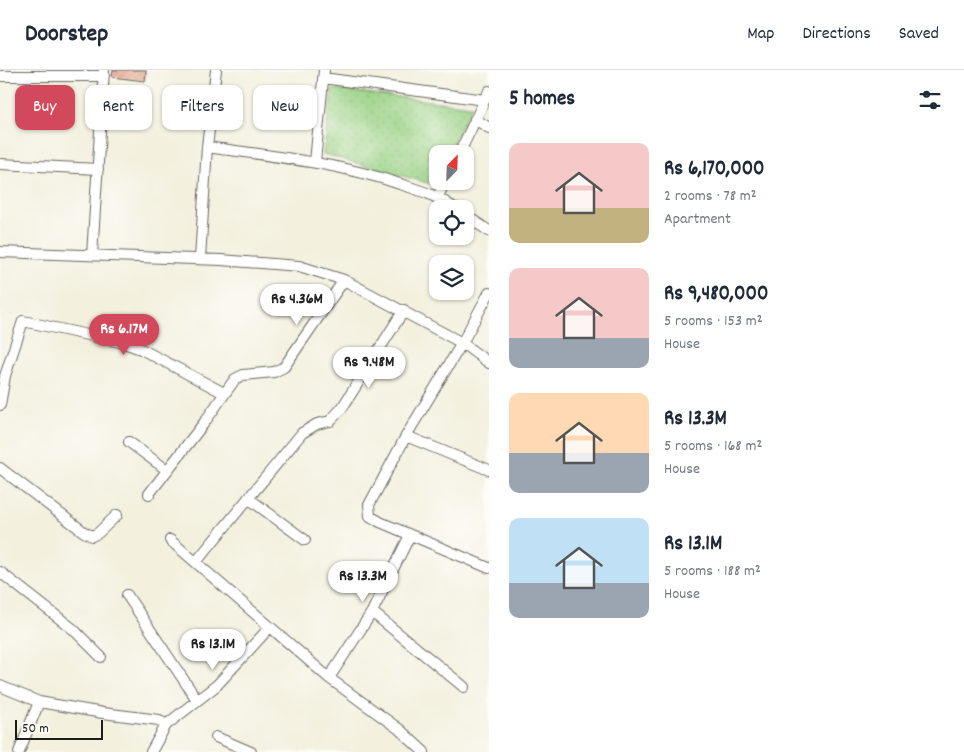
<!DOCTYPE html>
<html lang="en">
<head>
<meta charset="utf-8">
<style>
	:root { --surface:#fff; --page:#f6f6f7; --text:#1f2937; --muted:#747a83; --line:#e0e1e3; --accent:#d1495b }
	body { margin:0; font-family:Dekko,sans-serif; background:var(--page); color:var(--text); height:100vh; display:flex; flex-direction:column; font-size:19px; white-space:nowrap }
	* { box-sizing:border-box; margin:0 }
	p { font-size:16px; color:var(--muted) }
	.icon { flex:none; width:28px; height:28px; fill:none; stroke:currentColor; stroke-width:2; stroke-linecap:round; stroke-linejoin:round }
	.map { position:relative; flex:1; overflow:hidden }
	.drawer { display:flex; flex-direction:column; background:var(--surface); width:475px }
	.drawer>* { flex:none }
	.guide { position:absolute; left:15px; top:15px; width:399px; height:45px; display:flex; gap:10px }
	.needle { width:32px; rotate:23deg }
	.tools { position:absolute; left:429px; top:75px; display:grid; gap:10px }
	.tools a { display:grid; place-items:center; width:45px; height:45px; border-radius:10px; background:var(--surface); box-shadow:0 1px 4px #0004; font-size:25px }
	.scale { position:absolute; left:15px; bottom:12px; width:88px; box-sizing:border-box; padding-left:5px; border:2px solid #1c1c1c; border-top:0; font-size:14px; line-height:18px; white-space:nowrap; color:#1c1c1c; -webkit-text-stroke:4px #fdfcf7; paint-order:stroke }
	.price { position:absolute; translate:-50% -42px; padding:0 11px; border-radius:18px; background:#fff; color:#222; font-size:16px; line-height:32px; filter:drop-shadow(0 1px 2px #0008) }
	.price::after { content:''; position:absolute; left:50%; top:30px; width:15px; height:11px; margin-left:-8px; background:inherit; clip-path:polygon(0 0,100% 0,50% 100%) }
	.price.selected { background:var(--accent); color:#fff }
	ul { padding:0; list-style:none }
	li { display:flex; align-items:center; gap:15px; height:125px; padding:0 20px }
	li span { display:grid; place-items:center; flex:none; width:140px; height:100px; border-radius:10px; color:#555 }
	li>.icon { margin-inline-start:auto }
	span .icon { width:60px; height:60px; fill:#fffc; stroke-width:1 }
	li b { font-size:21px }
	h2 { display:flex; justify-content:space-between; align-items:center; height:60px; padding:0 20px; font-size:21px }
	.pill { padding:0 18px; border-radius:10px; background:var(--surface); box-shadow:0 1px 4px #0004; font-size:18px; line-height:45px }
	.pill.selected { background:var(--accent); color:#fff }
	header { display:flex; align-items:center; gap:30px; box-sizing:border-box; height:70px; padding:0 25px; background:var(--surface); border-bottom:1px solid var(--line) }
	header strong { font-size:24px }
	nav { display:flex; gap:28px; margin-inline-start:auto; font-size:18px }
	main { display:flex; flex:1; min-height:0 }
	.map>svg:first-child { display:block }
	.park { fill:url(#park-dots); stroke:#5b7750 }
	.building { fill:url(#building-hatch) }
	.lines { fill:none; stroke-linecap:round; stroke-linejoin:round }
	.minor-casing { stroke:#676660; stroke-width:12 }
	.minor { stroke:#fff; stroke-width:10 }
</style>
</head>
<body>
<header>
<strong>Doorstep</strong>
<nav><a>Map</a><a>Directions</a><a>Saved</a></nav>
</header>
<main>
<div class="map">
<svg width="489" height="682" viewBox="0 0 489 682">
	<defs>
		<pattern id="park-dots" width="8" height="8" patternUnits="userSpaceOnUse" patternTransform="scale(1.25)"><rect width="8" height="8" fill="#9ad285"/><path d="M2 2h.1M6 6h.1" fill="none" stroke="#84b472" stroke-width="1.8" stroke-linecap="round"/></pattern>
		<pattern id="building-hatch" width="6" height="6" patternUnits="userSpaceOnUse" patternTransform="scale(1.25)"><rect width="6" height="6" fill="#e2997e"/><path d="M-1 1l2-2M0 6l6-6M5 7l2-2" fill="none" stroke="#c1836c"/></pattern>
	</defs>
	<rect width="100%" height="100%" fill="#fdfcf7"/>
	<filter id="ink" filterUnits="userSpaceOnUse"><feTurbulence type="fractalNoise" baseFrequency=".02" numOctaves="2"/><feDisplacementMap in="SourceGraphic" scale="10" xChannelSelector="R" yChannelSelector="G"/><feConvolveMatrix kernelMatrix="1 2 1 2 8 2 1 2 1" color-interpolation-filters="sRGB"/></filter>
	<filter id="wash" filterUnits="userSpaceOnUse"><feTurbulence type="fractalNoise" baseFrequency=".0096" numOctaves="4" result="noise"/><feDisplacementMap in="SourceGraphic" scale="20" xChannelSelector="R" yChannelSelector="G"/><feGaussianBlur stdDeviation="1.12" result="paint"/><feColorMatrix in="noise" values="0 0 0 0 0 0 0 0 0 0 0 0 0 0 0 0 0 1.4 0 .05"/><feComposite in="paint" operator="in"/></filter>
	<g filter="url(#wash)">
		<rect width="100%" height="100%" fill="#f3f0de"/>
		<path class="park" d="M332 19 472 36 447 84H438L437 102 431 114 323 84Z"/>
		<g id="blocks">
			<path class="building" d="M113 0H146L145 11 112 7Z"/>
		</g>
	</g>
	<g filter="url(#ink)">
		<use href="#blocks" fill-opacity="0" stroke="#676660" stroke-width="1"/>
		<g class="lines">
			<defs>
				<path id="minor" d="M0 6H104
					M323 8 485 30
					M475 49 489 58
					M207 77C272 86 338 93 400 114 422 121 436 125 456 139
					M459 84 489 21
					M315 92 324 0
					M0 94 98 99
					M438 127 445 111
					M465 145 489 161
					M0 182 221 190 299 196 344 210 462 273 489 293
					M92 185 104 0
					M200 189 207 77 216 0
					M489 223 462 273 406 366 369 435 370 446 380 452 489 498
					M0 335 5 306 23 251 124 273 141 279 224 323
					M406 366 489 400
					M129 372 167 400
					M0 398 84 462 92 466 98 463 117 445
					M149 424 204 353 235 309 243 305 274 302 284 297 344 210
					M248 428 305 470
					M170 470 329 608 399 659 424 682
					M196 492 302 363 317 354 330 351 342 338 404 240
					M0 502 73 559 101 587
					M127 525 197 630
					M372 542 464 617
					M329 608 372 542 410 465
					M0 616 39 632 103 643 159 650 166 655 151 682
					M166 655 217 615 270 557
					M216 667 251 682
					M19 682 39 632"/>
			</defs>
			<use href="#minor" class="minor-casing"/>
			<use href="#minor" class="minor"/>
		</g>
	</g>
</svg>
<div class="tools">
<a><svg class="needle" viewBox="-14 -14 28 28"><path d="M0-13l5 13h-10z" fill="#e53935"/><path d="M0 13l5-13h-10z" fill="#747a83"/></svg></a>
<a><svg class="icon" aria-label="locate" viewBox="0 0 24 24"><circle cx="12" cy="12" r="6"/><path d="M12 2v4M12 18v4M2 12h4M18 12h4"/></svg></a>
<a><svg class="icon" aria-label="layers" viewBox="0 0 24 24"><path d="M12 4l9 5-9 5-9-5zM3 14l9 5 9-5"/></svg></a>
</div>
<div class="scale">50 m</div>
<b class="price" style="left:297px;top:256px">Rs 4.36M</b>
<b class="price selected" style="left:124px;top:286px">Rs 6.17M</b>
<b class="price" style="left:369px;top:319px">Rs 9.48M</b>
<b class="price" style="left:363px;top:533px">Rs 13.3M</b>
<b class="price" style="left:213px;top:601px">Rs 13.1M</b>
<div class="guide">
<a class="pill selected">Buy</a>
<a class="pill">Rent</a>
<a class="pill">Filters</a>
<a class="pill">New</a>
</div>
</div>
<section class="drawer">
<h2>5 homes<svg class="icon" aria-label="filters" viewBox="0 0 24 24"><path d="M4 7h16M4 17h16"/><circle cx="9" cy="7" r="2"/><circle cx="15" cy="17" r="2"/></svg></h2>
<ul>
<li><span style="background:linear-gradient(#f6c9c9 65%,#c2b280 0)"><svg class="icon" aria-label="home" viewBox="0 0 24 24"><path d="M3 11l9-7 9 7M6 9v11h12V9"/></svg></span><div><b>Rs 6,170,000</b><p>2 rooms · 78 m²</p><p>Apartment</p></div></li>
<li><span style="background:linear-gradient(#f6c9c9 70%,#9aa5b1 0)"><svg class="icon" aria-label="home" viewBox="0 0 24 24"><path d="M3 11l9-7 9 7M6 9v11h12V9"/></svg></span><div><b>Rs 9,480,000</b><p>5 rooms · 153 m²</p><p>House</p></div></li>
<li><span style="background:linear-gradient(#ffd9b3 60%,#9aa5b1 0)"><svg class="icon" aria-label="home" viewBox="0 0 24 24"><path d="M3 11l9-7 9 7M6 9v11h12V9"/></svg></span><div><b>Rs 13.3M</b><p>5 rooms · 168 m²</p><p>House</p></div></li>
<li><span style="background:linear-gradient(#bfe0f5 65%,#9aa5b1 0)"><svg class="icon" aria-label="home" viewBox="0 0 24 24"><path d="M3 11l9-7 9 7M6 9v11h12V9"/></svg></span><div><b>Rs 13.1M</b><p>5 rooms · 188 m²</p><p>House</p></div></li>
</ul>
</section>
</main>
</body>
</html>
